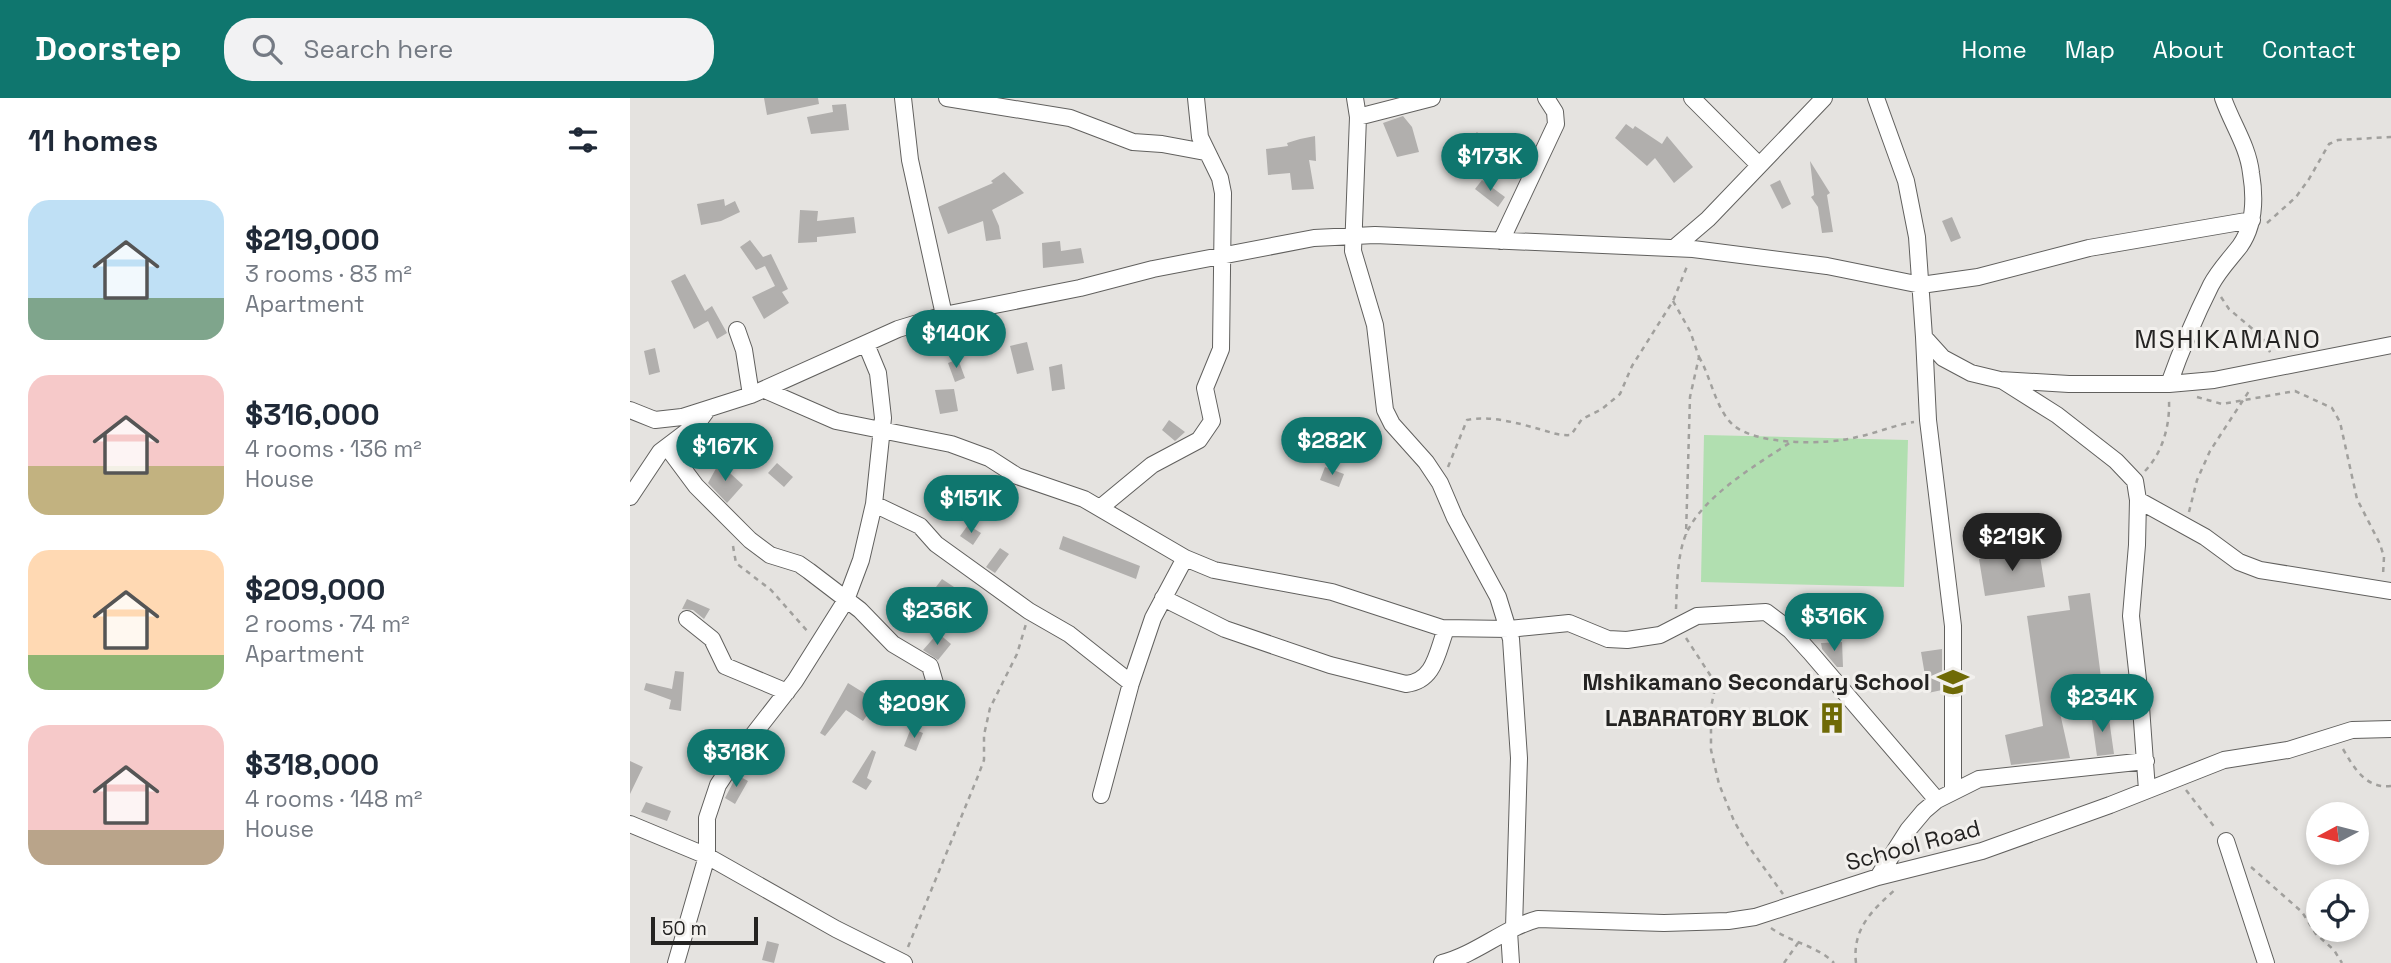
<!DOCTYPE html>
<html lang="en">
<head>
<meta charset="utf-8">
<style>
	:root { --surface:#fff; --page:#f2f2f3; --text:#1f2937; --muted:#747a83; --accent:#0f766e }
	body { margin:0; font-family:"Space Grotesk",sans-serif; background:var(--page); color:var(--text); height:100vh; display:flex; flex-direction:column; font-size:26px; white-space:nowrap }
	* { box-sizing:border-box; margin:0 }
	p { font-size:23px; color:var(--muted) }
	.icon { flex:none; width:38px; height:38px; fill:none; stroke:currentColor; stroke-width:2; stroke-linecap:round; stroke-linejoin:round }
	.map { position:relative; flex:1; overflow:hidden }
	.sheet { display:flex; flex-direction:column; background:var(--surface); width:630px }
	.sheet>* { flex:none }
	.needle { width:46px; rotate:263deg }
	.fabs { position:absolute; left:1676px; top:704px; display:grid; gap:14px }
	.fabs a { display:grid; place-items:center; width:63px; height:63px; border-radius:50%; background:var(--surface); box-shadow:0 4px 10px #0003; font-size:35px }
	.scale { position:absolute; left:21px; bottom:18px; width:107px; box-sizing:border-box; padding-left:7px; border:4px solid #242322; border-top:0; font-size:19px; line-height:24px; white-space:nowrap; color:#242322; -webkit-text-stroke:5px #f2f0ed; paint-order:stroke }
	.price { position:absolute; translate:-50% -60px; padding:0 16px; border-radius:24px; background:var(--accent); color:#fff; font-size:23px; line-height:46px; filter:drop-shadow(0 2px 4px #0008) }
	.price::after { content:''; position:absolute; left:50%; top:42px; width:21px; height:16px; margin-left:-10px; background:inherit; clip-path:polygon(0 0,100% 0,50% 100%) }
	.price.on { background:#222; color:#fff }
	ul { padding:0; list-style:none }
	li { display:flex; align-items:center; gap:21px; height:175px; padding:0 28px }
	li span { display:grid; place-items:center; flex:none; width:196px; height:140px; border-radius:21px; color:#555 }
	li>.icon { margin-inline-start:auto }
	span .icon { width:84px; height:84px; fill:#fffc; stroke-width:1 }
	li b { font-size:30px }
	h2 { display:flex; justify-content:space-between; align-items:center; height:84px; padding:0 28px; font-size:30px }
	header { display:flex; align-items:center; gap:42px; box-sizing:border-box; height:98px; padding:0 35px; background:var(--accent); color:#fff }
	header strong { font-size:33px }
	nav { display:flex; gap:38px; margin-inline-start:auto; font-size:24px }
	.search { width:490px; height:63px; background:var(--page); display:flex; align-items:center; gap:18px; box-sizing:border-box; padding:0 24px; border-radius:28px; color:var(--muted); font-size:26px }
	main { display:flex; flex:1; min-height:0 }
	.map>svg:first-child { display:block }
	.green { fill:#b1dfb0 }
	.building { fill:#b1afad }
	.lines { fill:none; stroke-linecap:round; stroke-linejoin:round }
	.minor-casing { stroke:#61605e; stroke-width:18 }
	.path { stroke:#a1a09d; stroke-width:2.5; stroke-dasharray:5 5; stroke-linecap:butt }
	.minor { stroke:#fff; stroke-width:16 }
	.labels { text-anchor:middle; dominant-baseline:central; stroke-width:6; stroke-linejoin:round; paint-order:stroke }
	.poi-label { font-size:23px; font-weight:bold; fill:#242322; stroke:#f2f0ed; text-anchor:end }
	.street-label { font-size:23px; fill:#242322; stroke:#f2f0ed }
	.quarter-label { font-size:26px; letter-spacing:2px; fill:#242322; stroke:#f2f0ed }
</style>
</head>
<body>
<header>
<strong>Doorstep</strong>
<div class="search"><svg class="icon" aria-label="search" viewBox="0 0 24 24"><circle cx="10" cy="10" r="6"/><path d="M15 15l6 6"/></svg>Search here</div>
<nav><a>Home</a><a>Map</a><a>About</a><a>Contact</a></nav>
</header>
<main>
<section class="sheet">
<h2>11 homes<svg class="icon" aria-label="filters" viewBox="0 0 24 24"><path d="M4 7h16M4 17h16"/><circle cx="9" cy="7" r="2"/><circle cx="15" cy="17" r="2"/></svg></h2>
<ul>
<li><span style="background:linear-gradient(#bfe0f5 70%,#7fa58c 0)"><svg class="icon" aria-label="home" viewBox="0 0 24 24"><path d="M3 11l9-7 9 7M6 9v11h12V9"/></svg></span><div><b>$219,000</b><p>3 rooms · 83 m²</p><p>Apartment</p></div></li>
<li><span style="background:linear-gradient(#f6c9c9 65%,#c2b280 0)"><svg class="icon" aria-label="home" viewBox="0 0 24 24"><path d="M3 11l9-7 9 7M6 9v11h12V9"/></svg></span><div><b>$316,000</b><p>4 rooms · 136 m²</p><p>House</p></div></li>
<li><span style="background:linear-gradient(#ffd9b3 75%,#8fb573 0)"><svg class="icon" aria-label="home" viewBox="0 0 24 24"><path d="M3 11l9-7 9 7M6 9v11h12V9"/></svg></span><div><b>$209,000</b><p>2 rooms · 74 m²</p><p>Apartment</p></div></li>
<li><span style="background:linear-gradient(#f6c9c9 75%,#b9a48a 0)"><svg class="icon" aria-label="home" viewBox="0 0 24 24"><path d="M3 11l9-7 9 7M6 9v11h12V9"/></svg></span><div><b>$318,000</b><p>4 rooms · 148 m²</p><p>House</p></div></li>
</ul>
</section>
<div class="map">
<svg width="1761" height="865" viewBox="0 0 1761 865">
	<rect width="100%" height="100%" fill="#e5e3e0"/>
	<path class="green" d="M1074 337 1278 342 1274 489 1071 484Z"/>
	<path class="building" d="M134 0H188L189 6 137 17Z
		M216 6 219 32 181 36 177 19 203 14 202 7Z
		M773 18 782 29 789 54 767 59 753 25Z
		M996 26 1003 31 1005 28 1032 46 1037 38 1063 69 1044 85 1025 60 1017 68 985 40Z
		M847 34 870 59 851 77 841 66 852 56 839 42Z
		M685 38 686 63 679 62 684 91 662 92 660 75 638 77 636 51 658 48 657 45 670 41Z
		M1180 63 1200 95 1197 97 1203 134 1192 135 1188 109 1181 99 1184 97Z
		M374 74 394 95 362 112 369 128 371 141 356 143 353 123 318 136 308 109 363 85 361 83Z
		M852 82 875 99 868 109 845 91Z
		M1150 82 1161 106 1152 111 1140 87Z
		M94 101 95 108 105 103 110 114 91 123 71 127 67 106Z
		M170 112 188 113 187 123 224 119 226 135 187 139V144L168 145Z
		M1322 119 1331 140 1321 144 1312 123Z
		M120 142 133 159 141 156 158 191 152 194 159 205 134 221 122 199 145 188 135 168 126 172 110 149Z
		M430 143 431 153 451 150 454 165 413 170 412 145Z
		M55 176 75 213 82 208 97 235 87 241 78 223 64 231 41 183Z
		M397 244 404 272 387 276 380 248Z
		M25 250 30 274 19 277 14 253Z
		M328 261 335 280 325 284 318 265Z
		M432 266 435 291 422 293 419 269Z
		M324 291 328 313 310 316 305 292Z
		M539 322 555 334 545 343 532 332Z
		M89 365 113 387 97 405 78 385Z
		M147 365 163 379 154 389 138 375Z
		M695 369 714 376 709 389 690 382Z
		M338 427 351 435 343 447 330 438Z
		M433 438 510 468 506 481 429 451Z
		M370 450 379 456 365 475 356 469Z
		M1409 452 1415 489 1355 498 1349 461Z
		M312 481 324 489 303 518 291 509Z
		M1460 495 1472 587 1429 593 1431 605 1428 606 1440 660 1381 667 1375 637 1413 628 1397 518 1440 512 1438 498Z
		M57 501 80 511 74 521 63 512 52 511Z
		M308 535 321 546 308 562 293 552Z
		M1212 544 1213 569H1207L1192 551 1191 545Z
		M1312 551V592L1298 595 1291 554Z
		M45 573 54 574 51 613 39 611 41 602 14 592 16 585 42 591Z
		M218 585 247 603 233 623 216 612 195 638 190 635Z
		M1211 606 1213 631 1194 634 1189 610Z
		M1478 614 1484 656 1467 658 1461 616Z
		M281 630 293 635 286 653 274 648Z
		M242 652 246 654 237 680 242 683 236 692 222 684Z
		M0 663 13 669 0 696Z
		M107 677 118 683 105 706 95 700Z
		M16 704 41 713 37 723 11 714Z
		M137 843 149 846 144 865 132 862Z"/>
	<g class="lines">
		<defs>
			<path id="minor" d="M273 0 280 62 314 217
				M317 0 440 20 503 44 532 46 575 54
				M725 0 728 19 723 153 745 227 755 312 762 326 796 364 810 385 825 420 868 499 881 541 889 660 884 830
				M1062 0 1128 66
				M1246 0 1276 83 1287 139 1294 239 1313 260 1341 275 1370 282 1439 286H1539L1584 282 1761 247
				M728 19 802 0
				M871 143 926 26 925 14 916 0
				M1044 150 1078 121 1194 0
				M107 232 114 252 121 297
				M1294 239 1298 322 1323 528V694
				M1373 283 1427 317 1486 363 1505 383 1508 402 1507 447 1501 518 1511 609 1517 692
				M1539 286C1551 252 1565 219 1581 187 1589 172 1600 161 1610 148 1625 127 1625 99 1621 75 1618 48 1602 26 1593 0
				M135 292 206 323 321 346 359 360 387 378 454 401 555 460 584 472 702 494 812 530 879 531 939 525 978 541 997 542 1030 537 1067 518 1136 514 1160 532 1180 554 1307 702
				M0 312 25 322 52 319 121 297 268 231 314 217 450 190 523 171 684 140 745 137 1063 151 1197 168 1291 187 1348 179 1459 150 1622 122
				M37 349 66 388 120 442 140 457 169 466 179 473 230 512 263 546 300 568 307 592 302 617
				M0 399 30 354 67 326 77 312
				M1508 402 1575 439 1609 464 1630 472 1761 493
				M244 406 290 428 306 446 399 513 439 536 501 585
				M470 410 522 367 569 342 582 323 575 290 591 251 593 95 590 80 570 39 566 0
				M533 500 595 531 700 567 776 586C805 583 807 554 816 531
				M57 521 82 541 95 568 157 594
				M471 697 501 585 523 520 555 460
				M0 726 77 758 206 831 274 865
				M1596 743 1636 865
				M1248 779 1278 732 1294 713 1307 702 1349 681 1516 663
				M879 833 881 865
				M46 865 77 758V720L88 687 109 655 165 583 216 502 231 462 244 406 253 320 248 275 236 246
				M812 865C847 856 874 830 908 821L1034 825 1098 823 1125 819 1248 779 1352 753 1480 707 1594 662 1658 652 1722 632 1761 631"/>
		</defs>
		<use href="#minor" class="minor-casing"/>
		<path class="path" d="M1637 125 1666 99 1679 81 1699 46 1708 42 1761 39
			M1591 199 1599 211 1632 239 1641 256
			M1043 203 1060 233 1069 259 1060 299 1056 437
			M1069 259C1081 279 1085 309 1102 326 1125 348 1198 347 1227 339 1247 335 1264 327 1284 324
			M1567 299 1592 306 1665 293 1702 310 1710 324 1727 401 1750 446 1754 459 1753 477
			M818 369 837 322C858 317 888 325 909 331 920 334 929 338 941 337L952 321 972 311 990 296 1002 268 1043 203 1058 166
			M1515 373C1533 354 1540 327 1539 302
			M1559 414 1567 382 1580 353 1621 290
			M103 448 106 465 141 492 179 535
			M1046 511C1047 488 1047 458 1056 436 1073 398 1126 367 1161 344
			M1056 540 1086 586 1081 609V652L1089 686 1104 723 1119 749 1153 796
			M1713 651C1724 670 1736 691 1761 688
			M1556 692 1586 731
			M1621 769 1672 814 1686 836 1704 852 1712 865
			M1141 830C1160 844 1188 848 1204 865
			M278 849 348 678 354 662V637L360 610 387 556 396 526
			M1154 865 1168 845
			M1226 865C1222 831 1242 812 1267 790"/>
		<use href="#minor" class="minor"/>
	</g>
	<defs>
		<symbol id="school-bare" viewBox="-9 -9 18 18"><path d="M0-5L7-2L0 1L-7-2ZM-4 1L0 2.5L4 1V4Q0 6-4 4Z" fill="#6f6a06" stroke="#f2f0ed" stroke-width="2.5" paint-order="stroke"/></symbol>
		<symbol id="building-bare" viewBox="-9 -9 18 18"><path d="M-4-6H4V6H1V3H-1V6H-4ZM-2.5-4.3h1.7v1.8h-1.7ZM.8-4.3h1.7v1.8H.8ZM-2.5-1h1.7V.8h-1.7ZM.8-1h1.7V.8H.8Z" fill="#6f6a06" stroke="#f2f0ed" stroke-width="2.5" paint-order="stroke"/></symbol>
	</defs>
	<g fill-rule="evenodd">
		<use href="#school-bare" x="1301" y="562" width="44" height="44"/>
		<use href="#building-bare" x="1180" y="598" width="44" height="44"/>
	</g>
	<g class="labels">
		<g class="poi-label">
			<text x="1300" y="584">Mshikamano Secondary School</text>
			<text x="1179" y="620">LABARATORY BLOK</text>
		</g>
		<g class="street-label">
			<text transform="translate(1283 747) rotate(-15)">School Road</text>
		</g>
		<g class="quarter-label">
			<text x="1598" y="241">MSHIKAMANO</text>
		</g>
	</g>
</svg>
<div class="fabs">
<a><svg class="needle" viewBox="-14 -14 28 28"><path d="M0-13l5 13h-10z" fill="#e53935"/><path d="M0 13l5-13h-10z" fill="#747a83"/></svg></a>
<a><svg class="icon" aria-label="locate" viewBox="0 0 24 24"><circle cx="12" cy="12" r="6"/><path d="M12 2v4M12 18v4M2 12h4M18 12h4"/></svg></a>
</div>
<div class="scale">50 m</div>
<b class="price" style="left:860px;top:95px">$173K</b>
<b class="price" style="left:326px;top:272px">$140K</b>
<b class="price" style="left:702px;top:379px">$282K</b>
<b class="price" style="left:95px;top:385px">$167K</b>
<b class="price" style="left:341px;top:437px">$151K</b>
<b class="price on" style="left:1382px;top:475px">$219K</b>
<b class="price" style="left:307px;top:549px">$236K</b>
<b class="price" style="left:1204px;top:555px">$316K</b>
<b class="price" style="left:1472px;top:636px">$234K</b>
<b class="price" style="left:284px;top:642px">$209K</b>
<b class="price" style="left:106px;top:691px">$318K</b>
</div>
</main>
</body>
</html>
